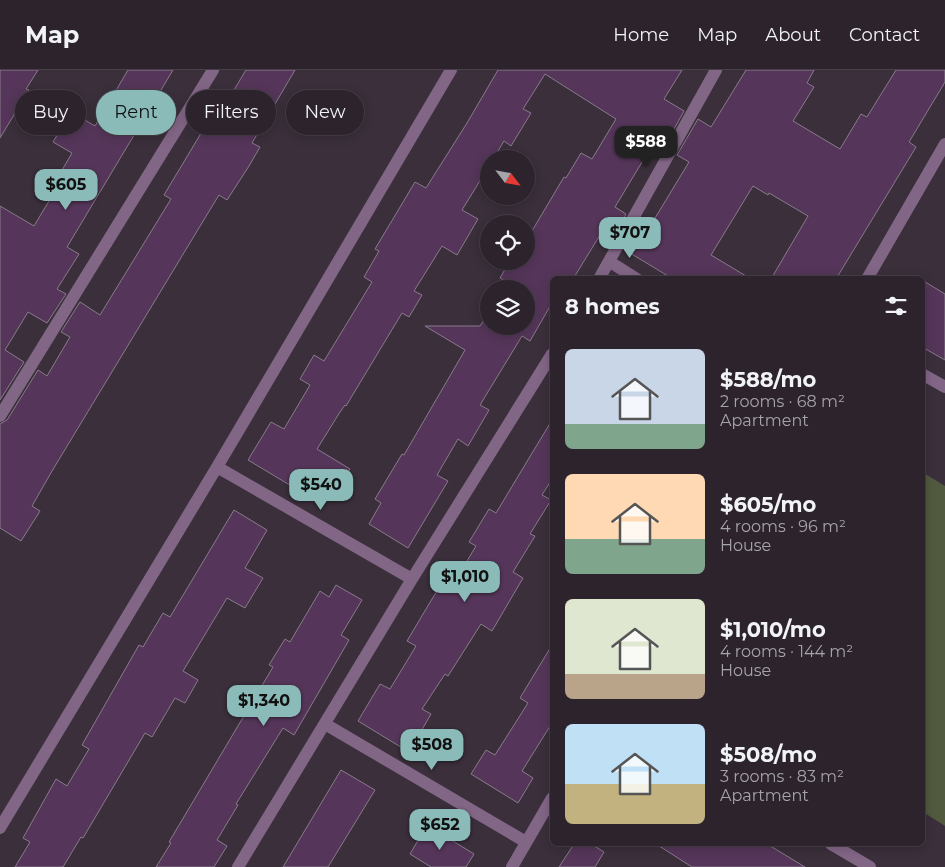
<!DOCTYPE html>
<html lang="en">
<head>
<meta charset="utf-8">
<style>
	:root { --surface:#2c232c; --page:#342b34; --text:#f1f3f6; --muted:#a6a4a9; --line:#484048; --accent:#8bbbb9 }
	body { margin:0; font-family:Montserrat,sans-serif; background:var(--page); color:var(--text); height:100vh; display:flex; flex-direction:column; font-size:19px; white-space:nowrap }
	* { box-sizing:border-box; margin:0 }
	p { font-size:16px; color:var(--muted) }
	.icon { flex:none; width:28px; height:28px; fill:none; stroke:currentColor; stroke-width:2; stroke-linecap:round; stroke-linejoin:round }
	.map { position:relative; flex:1; overflow:hidden }
	.drawer { position:absolute; left:550px; top:206px; width:375px; height:570px; display:flex; flex-direction:column; background:var(--surface); border-radius:8px; box-shadow:0 2px 12px #0003,0 0 0 1px var(--line) }
	.drawer>* { flex:none }
	.banner { position:absolute; left:15px; top:20px; width:460px; height:45px; display:flex; gap:10px }
	.needle { width:32px; rotate:121deg }
	.controls { position:absolute; left:480px; top:80px; display:grid; gap:10px }
	.controls a { display:grid; place-items:center; width:55px; height:55px; border-radius:50%; background:var(--surface); box-shadow:0 2px 12px #0003,0 0 0 1px var(--line); font-size:25px }
	.price { position:absolute; translate:-50% -42px; padding:0 11px; border-radius:10px; background:var(--accent); color:#111; font-size:16px; line-height:32px; filter:drop-shadow(0 1px 2px #0008) }
	.price::after { content:''; position:absolute; left:50%; top:30px; width:15px; height:11px; margin-left:-8px; background:inherit; clip-path:polygon(0 0,100% 0,50% 100%) }
	.price.current { background:#222; color:#fff }
	ul { padding:0; list-style:none }
	li { display:flex; align-items:center; gap:15px; height:125px; padding:0 15px }
	li span { display:grid; place-items:center; flex:none; width:140px; height:100px; border-radius:8px; color:#555 }
	li>.icon { margin-inline-start:auto }
	span .icon { width:60px; height:60px; fill:#fffc; stroke-width:1 }
	li b { font-size:21px }
	h2 { display:flex; justify-content:space-between; align-items:center; height:60px; padding:0 15px; font-size:21px }
	.tag { padding:0 18px; border-radius:22px; background:var(--surface); box-shadow:0 2px 12px #0003,0 0 0 1px var(--line); font-size:18px; line-height:45px }
	.tag.current { background:var(--accent); color:#111 }
	header { display:flex; align-items:center; gap:30px; box-sizing:border-box; height:70px; padding:0 25px; background:var(--surface); border-bottom:1px solid var(--line) }
	header strong { font-size:24px }
	nav { display:flex; gap:28px; margin-inline-start:auto; font-size:18px }
	.map>svg:first-child { display:block }
	.green { fill:#515a3f }
	.building { fill:#55365a; stroke:#887b89 }
	.lines { fill:none; stroke-linecap:round; stroke-linejoin:round }
	.minor { stroke:#826686; stroke-width:12 }
</style>
</head>
<body>
<header>
<strong>Map</strong>
<nav><a>Home</a><a>Map</a><a>About</a><a>Contact</a></nav>
</header>
<div class="map">
<svg width="945" height="797" viewBox="0 0 945 797">
	<rect width="100%" height="100%" fill="#3a2f3b"/>
	<path class="green" d="M922 402 945 416V756L923 742Z"/>
	<path class="building" d="M0 0H38L26 19 29 20 0 68Z
		M128 0H173L67 177 79 184 57 219 66 224 47 253 28 242 5 280 24 292 0 330V136L34 156 55 121 51 119 72 83 53 72 71 42 95 56Z
		M246 0H295L252 73 260 77 249 96 227 130 219 125 208 143 52 401 32 436 40 441 21 471 0 458V354L7 350 38 300 47 306 70 267 61 262 80 232 100 245 171 129 164 125 206 55 211 58Z
		M498 0H682L664 29 684 41 664 77 654 72 615 137 626 144 611 171 600 165 573 209H552V233L530 271 522 266 480 335 489 340 468 376 458 369 437 405 448 411 408 478 369 454 381 433 375 429 402 384 404 385 465 280 425 256H480L489 243V256H526V219H503L507 212 500 208 510 191H526V171L564 107 566 108 581 83 592 89 616 49 545 4 523 39 531 43 511 76 504 71 493 89H489V96L462 140 478 149 457 185 442 176 414 221 422 225 409 247 402 243 346 336 345 335 340 342 317 379 350 399 336 422 317 411 308 426 248 390 271 352 284 359 310 315 300 309 314 285 324 291 372 212 364 207 379 181 375 179 415 112 426 118 467 53Z
		M746 0H814L807 13 814 17 793 51 840 79 861 44 867 47 896 0H945V12L909 72 916 77 836 209H771L808 146 769 123 768 125 753 116 711 185 751 209H673L625 180 640 153 649 158 689 92 677 85 698 49 711 57Z
		M922 210 945 224V290L922 277Z
		M552 350V409L542 425 551 430 530 464 535 466 513 502 523 508 492 561 481 554 448 606 445 604 422 639 431 644 409 682 358 651 380 614 390 619 416 576 407 571 429 534 443 511 452 516 476 476 469 472 489 439 496 443Z
		M234 440 267 460 245 498 263 508 245 538 227 528 183 601 198 610 185 633 175 628 152 667 145 663 83 768 81 767 63 797H15L30 772 23 768 56 709 67 716 89 679 82 675 139 575 143 577 163 543 170 547Z
		M336 515 362 530 341 565 349 570 294 665 283 658 236 734 238 735 217 770 227 776 214 797H156L171 773 169 772 273 597 269 595 285 569 290 572 320 521 329 527Z
		M552 575V653L522 701 533 708 518 733 471 704 486 680 495 685 528 633 520 628Z
		M341 700 375 720 328 797H283Z
		M427 755 474 784 466 797H431L410 784Z
		M574 774H591L604 782 595 797H559Z
		M656 774H767L805 797H692Z"/>
	<g class="lines">
		<path class="minor" d="M610 192 637 209
			M599 209 716 0
			M867 209 945 74
			M922 304 945 317
			M0 346 213 0
			M217 397 412 509
			M325 654 526 772
			M0 758 217 397 451 0
			M831 774 870 797
			M238 797 412 509 552 284
			M512 797 552 728"/>
	</g>
</svg>
<div class="controls">
<a><svg class="needle" viewBox="-14 -14 28 28"><path d="M0-13l5 13h-10z" fill="#e53935"/><path d="M0 13l5-13h-10z" fill="#a6a4a9"/></svg></a>
<a><svg class="icon" aria-label="locate" viewBox="0 0 24 24"><circle cx="12" cy="12" r="6"/><path d="M12 2v4M12 18v4M2 12h4M18 12h4"/></svg></a>
<a><svg class="icon" aria-label="layers" viewBox="0 0 24 24"><path d="M12 4l9 5-9 5-9-5zM3 14l9 5 9-5"/></svg></a>
</div>
<b class="price current" style="left:646px;top:98px">$588</b>
<b class="price" style="left:66px;top:141px">$605</b>
<b class="price" style="left:630px;top:189px">$707</b>
<b class="price" style="left:321px;top:441px">$540</b>
<b class="price" style="left:465px;top:533px">$1,010</b>
<b class="price" style="left:264px;top:657px">$1,340</b>
<b class="price" style="left:432px;top:701px">$508</b>
<b class="price" style="left:440px;top:781px">$652</b>
<div class="banner">
<a class="tag">Buy</a>
<a class="tag current">Rent</a>
<a class="tag">Filters</a>
<a class="tag">New</a>
</div>
<section class="drawer">
<h2>8 homes<svg class="icon" aria-label="filters" viewBox="0 0 24 24"><path d="M4 7h16M4 17h16"/><circle cx="9" cy="7" r="2"/><circle cx="15" cy="17" r="2"/></svg></h2>
<ul>
<li><span style="background:linear-gradient(#c9d6e8 75%,#7fa58c 0)"><svg class="icon" aria-label="home" viewBox="0 0 24 24"><path d="M3 11l9-7 9 7M6 9v11h12V9"/></svg></span><div><b>$588/mo</b><p>2 rooms · 68 m²</p><p>Apartment</p></div></li>
<li><span style="background:linear-gradient(#ffd9b3 65%,#7fa58c 0)"><svg class="icon" aria-label="home" viewBox="0 0 24 24"><path d="M3 11l9-7 9 7M6 9v11h12V9"/></svg></span><div><b>$605/mo</b><p>4 rooms · 96 m²</p><p>House</p></div></li>
<li><span style="background:linear-gradient(#dfe7d0 75%,#b9a48a 0)"><svg class="icon" aria-label="home" viewBox="0 0 24 24"><path d="M3 11l9-7 9 7M6 9v11h12V9"/></svg></span><div><b>$1,010/mo</b><p>4 rooms · 144 m²</p><p>House</p></div></li>
<li><span style="background:linear-gradient(#bfe0f5 60%,#c2b280 0)"><svg class="icon" aria-label="home" viewBox="0 0 24 24"><path d="M3 11l9-7 9 7M6 9v11h12V9"/></svg></span><div><b>$508/mo</b><p>3 rooms · 83 m²</p><p>Apartment</p></div></li>
</ul>
</section>
</div>
</body>
</html>
